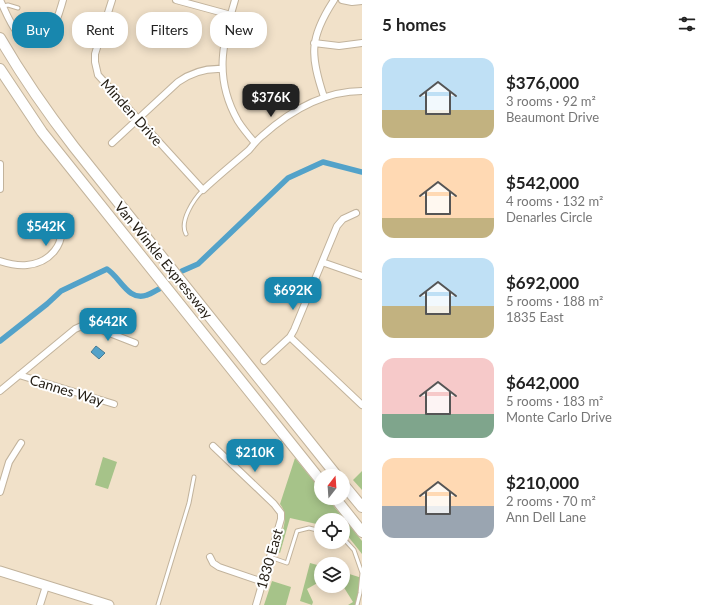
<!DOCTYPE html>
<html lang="en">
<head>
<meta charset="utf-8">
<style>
	:root { --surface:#fff; --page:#f6f6f6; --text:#222; --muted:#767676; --accent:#1887ae }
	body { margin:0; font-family:Lato,sans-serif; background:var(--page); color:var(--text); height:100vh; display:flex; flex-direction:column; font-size:15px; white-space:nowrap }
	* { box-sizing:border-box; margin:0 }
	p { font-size:13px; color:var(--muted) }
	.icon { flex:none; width:22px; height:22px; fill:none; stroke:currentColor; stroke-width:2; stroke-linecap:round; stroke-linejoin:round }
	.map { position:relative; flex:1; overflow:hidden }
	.side { display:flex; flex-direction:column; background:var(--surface); width:356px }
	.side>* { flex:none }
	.guide { position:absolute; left:12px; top:12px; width:290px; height:36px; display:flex; gap:8px }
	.needle { width:26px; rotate:17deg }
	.controls { position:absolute; left:314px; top:469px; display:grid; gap:8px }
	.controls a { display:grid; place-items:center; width:36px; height:36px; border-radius:50%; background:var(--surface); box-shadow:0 2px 10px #0003; font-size:20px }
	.price { position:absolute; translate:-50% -34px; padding:0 9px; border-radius:8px; background:var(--accent); color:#fff; font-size:13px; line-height:26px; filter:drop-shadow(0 1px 2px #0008) }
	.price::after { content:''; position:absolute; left:50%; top:24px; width:12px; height:9px; margin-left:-6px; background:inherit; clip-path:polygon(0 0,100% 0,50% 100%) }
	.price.selected { background:#222; color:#fff }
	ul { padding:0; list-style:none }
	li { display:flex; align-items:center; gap:12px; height:100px; padding:0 20px }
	li span { display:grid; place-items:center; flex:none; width:112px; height:80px; border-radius:12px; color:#555 }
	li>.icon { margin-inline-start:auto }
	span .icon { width:48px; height:48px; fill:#fffc; stroke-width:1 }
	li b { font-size:17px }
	h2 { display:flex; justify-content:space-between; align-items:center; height:48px; padding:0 20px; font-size:17px }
	.chip { padding:0 14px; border-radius:16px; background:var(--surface); box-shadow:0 2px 10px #0003; font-size:14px; line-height:36px }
	.chip.selected { background:var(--accent); color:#fff }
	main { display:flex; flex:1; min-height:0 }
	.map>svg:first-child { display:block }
	.green { fill:#a6c389 }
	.water { fill:#53a2c9; stroke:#467b94 }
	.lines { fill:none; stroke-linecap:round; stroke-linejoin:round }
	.canal { stroke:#53a2c9; stroke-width:5.5 }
	.lane-casing { stroke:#c2b39c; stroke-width:5 }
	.street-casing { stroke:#c2b39c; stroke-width:8 }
	.secondary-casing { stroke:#c2b39c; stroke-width:11 }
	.primary-casing { stroke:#c2b39c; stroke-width:12 }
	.lane { stroke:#fff; stroke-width:3 }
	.street { stroke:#fff; stroke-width:6 }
	.secondary { stroke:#fff; stroke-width:9 }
	.primary { stroke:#fff; stroke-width:10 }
	.labels { text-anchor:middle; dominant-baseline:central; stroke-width:4; stroke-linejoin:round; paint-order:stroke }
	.street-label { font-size:14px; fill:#262017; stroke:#fff }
</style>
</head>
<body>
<main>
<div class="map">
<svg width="362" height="605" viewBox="0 0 362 605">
	<rect width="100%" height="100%" fill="#f1e1c9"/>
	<path class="green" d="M103 457 117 462 108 489 95 485Z
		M295 458 321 490V498H327L362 541V554L343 530V520H321V525L290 518 280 553 276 551C280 537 291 517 280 504Z
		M362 471V490L353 480Z
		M310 563 321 566V581L307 589 313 602 312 605 300 601Z
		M343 572 362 578 357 605H348L353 602 343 586Z
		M272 581 291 587 286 605H264Z"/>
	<path class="water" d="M96 346 105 353 99 359 91 352Z"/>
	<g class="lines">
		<path class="canal" d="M182 271 198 264 288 178 323 162 362 172
			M0 341 47 304 61 291 107 269C120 277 128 302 147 295 151 294 155 291 159 289"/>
		<defs>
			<path id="lane" d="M3 6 8 5 18 8
				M186 234C179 221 194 199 203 190
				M343 538 354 550 362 573 360 593 357 605
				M270 557 287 563 297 531 309 528 321 531
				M158 605 189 503 194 477"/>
			<path id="street" d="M0 0C8 16 17 46 39 41 44 40 49 36 51 32 57 22 60 10 63 0
				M112 0 95 54V62L98 75 203 190C218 176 234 163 249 150 253 145 257 140 262 136 290 111 324 91 362 91
				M176 0 231 15
				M235 0C222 44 214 79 238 121 243 129 249 136 255 143
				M342 0 352 2 362 1
				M314 43 339 46 362 43
				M324 97C310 55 309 38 334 0
				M112 143 178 82C192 72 205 68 222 69
				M0 164V189
				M0 261C9 264 18 266 27 265 49 263 67 244 59 223
				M322 262 362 276
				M290 337 362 405
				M264 361 290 337 294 330 337 226 343 219 356 213
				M19 375 114 404
				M0 391 75 329 84 325H89L135 343
				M213 446 274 504 281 513V519L256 605
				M0 492 9 462 21 443
				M210 557 213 563 219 567 263 582
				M40 605 46 586"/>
			<path id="secondary" d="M0 571 109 605"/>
			<path id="primary" d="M0 38C22 76 47 112 74 147L337 476
				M0 69 42 132 321 481
				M343 484 362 507
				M335 498 362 532"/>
		</defs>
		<use href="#lane" class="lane-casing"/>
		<use href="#street" class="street-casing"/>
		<use href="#secondary" class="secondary-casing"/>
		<use href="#primary" class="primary-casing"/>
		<use href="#lane" class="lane"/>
		<use href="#street" class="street"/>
		<use href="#secondary" class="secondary"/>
		<use href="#primary" class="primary"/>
	</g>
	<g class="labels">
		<g class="street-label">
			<text transform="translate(132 112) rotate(48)">Minden Drive</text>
			<text transform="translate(164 260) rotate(51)">Van Winkle Expressway</text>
			<text transform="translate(67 390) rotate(17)">Cannes Way</text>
			<text transform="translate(269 559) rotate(-74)">1830 East</text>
		</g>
	</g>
</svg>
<div class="controls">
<a><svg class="needle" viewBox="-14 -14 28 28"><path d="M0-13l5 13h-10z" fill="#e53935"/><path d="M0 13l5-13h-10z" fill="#767676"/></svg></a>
<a><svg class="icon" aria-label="locate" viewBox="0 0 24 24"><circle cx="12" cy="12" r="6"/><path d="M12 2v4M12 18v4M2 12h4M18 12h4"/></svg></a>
<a><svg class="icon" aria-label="layers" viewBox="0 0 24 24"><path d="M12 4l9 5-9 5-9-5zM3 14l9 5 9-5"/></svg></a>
</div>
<b class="price selected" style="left:271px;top:118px">$376K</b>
<b class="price" style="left:46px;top:247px">$542K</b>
<b class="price" style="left:293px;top:311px">$692K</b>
<b class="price" style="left:108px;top:342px">$642K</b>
<b class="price" style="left:255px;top:473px">$210K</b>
<div class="guide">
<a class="chip selected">Buy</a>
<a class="chip">Rent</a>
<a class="chip">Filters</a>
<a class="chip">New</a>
</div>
</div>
<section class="side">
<h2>5 homes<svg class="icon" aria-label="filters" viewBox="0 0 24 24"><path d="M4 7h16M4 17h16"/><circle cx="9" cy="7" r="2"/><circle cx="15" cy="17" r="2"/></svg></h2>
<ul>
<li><span style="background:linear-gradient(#bfe0f5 65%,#c2b280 0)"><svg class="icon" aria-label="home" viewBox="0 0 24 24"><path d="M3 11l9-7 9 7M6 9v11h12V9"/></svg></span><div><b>$376,000</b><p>3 rooms · 92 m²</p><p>Beaumont Drive</p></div></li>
<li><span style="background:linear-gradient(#ffd9b3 75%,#c2b280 0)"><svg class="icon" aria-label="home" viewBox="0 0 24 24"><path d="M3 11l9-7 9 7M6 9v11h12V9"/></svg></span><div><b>$542,000</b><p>4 rooms · 132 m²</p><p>Denarles Circle</p></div></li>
<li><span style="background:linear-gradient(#bfe0f5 60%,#c2b280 0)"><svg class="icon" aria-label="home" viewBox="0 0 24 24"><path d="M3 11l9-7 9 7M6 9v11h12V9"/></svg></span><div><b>$692,000</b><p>5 rooms · 188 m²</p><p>1835 East</p></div></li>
<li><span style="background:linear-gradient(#f6c9c9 70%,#7fa58c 0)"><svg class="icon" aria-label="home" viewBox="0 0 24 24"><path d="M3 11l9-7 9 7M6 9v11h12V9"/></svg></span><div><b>$642,000</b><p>5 rooms · 183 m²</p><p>Monte Carlo Drive</p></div></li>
<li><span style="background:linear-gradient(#ffd9b3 60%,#9aa5b1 0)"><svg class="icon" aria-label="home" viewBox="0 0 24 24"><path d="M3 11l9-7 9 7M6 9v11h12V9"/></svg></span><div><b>$210,000</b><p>2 rooms · 70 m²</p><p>Ann Dell Lane</p></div></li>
</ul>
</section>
</main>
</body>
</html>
